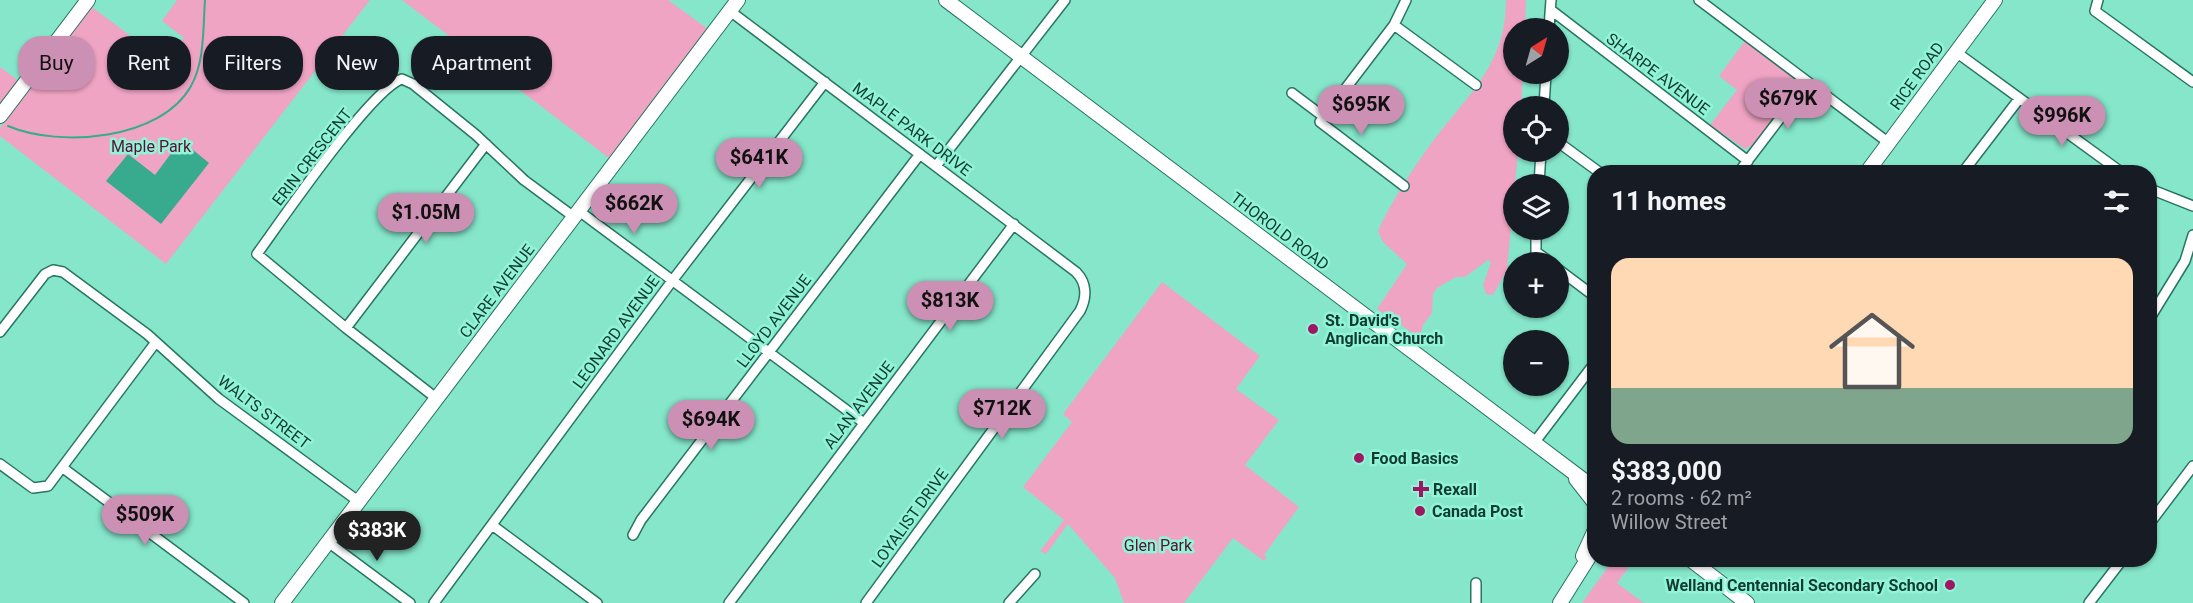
<!DOCTYPE html>
<html lang="en">
<head>
<meta charset="utf-8">
<style>
	:root { --surface:#171b24; --page:#20242c; --text:#f1f3f6; --muted:#9ea1a6; --line:#363941; --accent:#cc90b4 }
	body { margin:0; font-family:Roboto,sans-serif; background:var(--page); color:var(--text); height:100vh; display:flex; flex-direction:column; font-size:22px; white-space:nowrap }
	* { box-sizing:border-box; margin:0 }
	p { font-size:20px; color:var(--muted) }
	.icon { flex:none; width:33px; height:33px; fill:none; stroke:currentColor; stroke-width:2; stroke-linecap:round; stroke-linejoin:round }
	.map { position:relative; flex:1; overflow:hidden }
	.sheet { position:absolute; left:1587px; top:165px; width:570px; height:402px; display:flex; flex-direction:column; background:var(--surface); border-radius:24px; box-shadow:0 2px 4px #0004 }
	.sheet>* { flex:none }
	.guide { position:absolute; left:18px; top:36px; width:570px; height:54px; display:flex; gap:12px }
	.needle { width:39px; rotate:37deg }
	.controls { position:absolute; left:1503px; top:18px; display:grid; gap:12px }
	.controls a { display:grid; place-items:center; width:66px; height:66px; border-radius:50%; background:var(--surface); box-shadow:0 2px 4px #0004; font-size:30px }
	.price { position:absolute; translate:-50% -51px; padding:0 14px; border-radius:21px; background:var(--accent); color:#111; font-size:20px; line-height:39px; filter:drop-shadow(0 2px 3px #0008) }
	.price::after { content:''; position:absolute; left:50%; top:36px; width:18px; height:14px; margin-left:-9px; background:inherit; clip-path:polygon(0 0,100% 0,50% 100%) }
	.price.active { background:#222; color:#fff }
	ul { padding:0; list-style:none }
	li { display:grid; align-content:center; gap:12px; height:318px; padding:0 24px }
	li+li { border-top:2px solid var(--line) }
	li span { display:grid; place-items:center; height:186px; border-radius:18px; color:#555 }
	li>.icon { margin-inline-start:auto }
	span .icon { width:108px; height:108px; fill:#fffc; stroke-width:1 }
	li b { font-size:26px }
	h2 { display:flex; justify-content:space-between; align-items:center; height:72px; padding:0 24px; font-size:26px }
	.tag { padding:0 21px; border-radius:24px; background:var(--surface); box-shadow:0 2px 4px #0004; font-size:21px; line-height:54px }
	.tag.active { background:var(--accent); color:#111 }
	.map>svg:first-child { display:block }
	.green { fill:#f0a4c3 }
	.water { fill:#38aa8e }
	.lines { fill:none; stroke-linecap:round; stroke-linejoin:round }
	.stream { stroke:#38aa8e; stroke-width:2 }
	.street-casing { stroke:#287562; stroke-width:12 }
	.secondary-casing { stroke:#287562; stroke-width:16 }
	.street { stroke:#fff; stroke-width:9 }
	.secondary { stroke:#fff; stroke-width:14 }
	.poi-dot { fill:#9f1663; stroke:#92f4d7; stroke-width:2 }
	.labels { text-anchor:middle; dominant-baseline:central; stroke-width:5; stroke-linejoin:round; paint-order:stroke }
	.street-label { font-size:16px; fill:#103b30; stroke:#92f4d7 }
	.park-label { font-size:16px; fill:#5a1037; stroke:#92f4d7 }
	.poi-label { font-size:16px; font-weight:bold; fill:#103b30; stroke:#92f4d7; text-anchor:start }
</style>
</head>
<body>
<div class="map">
<svg width="2193" height="603" viewBox="0 0 2193 603">
	<rect width="100%" height="100%" fill="#85e6ca"/>
	<path class="green" d="M177 0H370L166 264 0 136V128L92 7 165 62 184 38 162 21Z
		M402 0H668L708 29 609 158Z
		M1506 0H1526L1525 28H1514V74H1523L1521 106H1514V152H1518L1507 270 1493 295 1486 294 1483 285 1491 262 1488 260 1465 277H1456L1437 288 1433 294 1432 313 1423 325 1420 338 1377 309 1407 264 1383 242 1378 231C1391 202 1417 162 1436 137 1471 92 1506 62 1506 0Z
		M1745 41 1794 77 1797 86 1754 145 1745 149 1710 125 1737 90 1719 76Z
		M0 67 19 81 0 106Z
		M1162 282 1260 356 1236 389 1279 420 1245 465 1299 507 1264 555 1267 557 1264 561 1233 538 1184 603H1124L1115 578 1068 524 1046 554 1040 551 1064 520 1023 487 1072 422 1063 414Z
		M1613 560H1634L1617 583 1644 603H1582Z"/>
	<path class="water" d="M181 140 209 163 161 224 106 181 128 154 155 175Z"/>
	<g class="lines">
		<path class="stream" d="M8 126C60 148 161 140 191 86 205 61 203 27 205 0"/>
		<defs>
			<path id="street" d="M1699 0 1889 143
				M2098 0 2095 11 2193 82
				M1551 10 1748 161
				M730 11 1076 272C1087 283 1087 297 1080 311L866 603
				M1394 25 1476 85
				M1549 28 1551 0
				M1956 52 2121 172
				M1292 93 1324 117
				M1544 106 1546 74
				M1558 142 1599 172
				M936 166 1065 0
				M1739 172 1807 83
				M1963 172 2019 99
				M1539 184 1541 152
				M1404 186 1320 122 1394 25 1406 0
				M2150 189 2193 206
				M579 211 864 423
				M1536 230V252L1550 262
				M1558 269 1594 296
				M2150 318 2185 261 2193 235
				M346 328 486 144
				M0 332 45 274 53 270 63 272 147 334 219 399 358 501
				M436 398 346 328 257 254C281 221 371 89 402 79L413 84 476 135 524 180 574 217
				M1534 443 1594 364
				M0 464 33 488 48 486 156 342
				M63 468 244 603
				M2150 523 2193 466
				M492 525 597 603
				M633 535 641 520 920 154
				M328 542 410 603
				M1476 583V603
				M434 603 672 281 825 82
				M729 603 1014 224
				M1009 603 1035 574
				M2089 603 2122 560"/>
			<path id="secondary" d="M946 0 1594 488
				M0 116 88 0
				M1867 172 1995 0
				M1576 479 1594 502
				M1583 556 1594 532
				M1691 560 1747 603
				M282 603 738 0
				M1560 603 1594 549"/>
		</defs>
		<use href="#street" class="street-casing"/>
		<use href="#secondary" class="secondary-casing"/>
		<use href="#street" class="street"/>
		<use href="#secondary" class="secondary"/>
	</g>
	<g class="poi-dot">
		<circle cx="1313" cy="329" r="6"/>
		<circle cx="1359" cy="458" r="6"/>
		<path d="M1418 480h6v6h6v6h-6v6h-6v-6h-6v-6h6z"/>
		<circle cx="1420" cy="511" r="6"/>
		<circle cx="1950" cy="585" r="6"/>
	</g>
	<g class="labels">
		<g class="street-label">
			<text transform="translate(1658 74) rotate(37)">SHARPE AVENUE</text>
			<text transform="translate(1917 76) rotate(-54)">RICE ROAD</text>
			<text transform="translate(912 129) rotate(37)">MAPLE PARK DRIVE</text>
			<text transform="translate(312 157) rotate(-52)">ERIN CRESCENT</text>
			<text transform="translate(1280 231) rotate(37)">THOROLD ROAD</text>
			<text transform="translate(497 291) rotate(-53)">CLARE AVENUE</text>
			<text transform="translate(774 321) rotate(-53)">LLOYD AVENUE</text>
			<text transform="translate(616 332) rotate(-54)">LEONARD AVENUE</text>
			<text transform="translate(859 405) rotate(-53)">ALAN AVENUE</text>
			<text transform="translate(264 412) rotate(37)">WALTS STREET</text>
			<text transform="translate(910 518) rotate(-54)">LOYALIST DRIVE</text>
		</g>
		<g class="park-label">
			<text x="151" y="146">Maple Park</text>
			<text x="1158" y="545">Glen Park</text>
		</g>
		<g class="poi-label">
			<text x="1325" y="320">St. David's<tspan x="1325" dy="18">Anglican Church</tspan></text>
			<text x="1371" y="458">Food Basics</text>
			<text x="1433" y="489">Rexall</text>
			<text x="1432" y="511">Canada Post</text>
			<text x="1938" y="585" text-anchor="end">Welland Centennial Secondary School</text>
		</g>
	</g>
</svg>
<div class="controls">
<a><svg class="needle" viewBox="-14 -14 28 28"><path d="M0-13l5 13h-10z" fill="#e53935"/><path d="M0 13l5-13h-10z" fill="#9ea1a6"/></svg></a>
<a><svg class="icon" aria-label="locate" viewBox="0 0 24 24"><circle cx="12" cy="12" r="6"/><path d="M12 2v4M12 18v4M2 12h4M18 12h4"/></svg></a>
<a><svg class="icon" aria-label="layers" viewBox="0 0 24 24"><path d="M12 4l9 5-9 5-9-5zM3 14l9 5 9-5"/></svg></a>
<a>+</a>
<a>−</a>
</div>
<b class="price" style="left:1788px;top:130px">$679K</b>
<b class="price" style="left:1361px;top:136px">$695K</b>
<b class="price" style="left:2062px;top:147px">$996K</b>
<b class="price" style="left:759px;top:189px">$641K</b>
<b class="price" style="left:634px;top:235px">$662K</b>
<b class="price" style="left:426px;top:244px">$1.05M</b>
<b class="price" style="left:950px;top:332px">$813K</b>
<b class="price" style="left:1002px;top:440px">$712K</b>
<b class="price" style="left:711px;top:451px">$694K</b>
<b class="price" style="left:145px;top:546px">$509K</b>
<b class="price active" style="left:377px;top:562px">$383K</b>
<div class="guide">
<a class="tag active">Buy</a>
<a class="tag">Rent</a>
<a class="tag">Filters</a>
<a class="tag">New</a>
<a class="tag">Apartment</a>
</div>
<section class="sheet">
<h2>11 homes<svg class="icon" aria-label="filters" viewBox="0 0 24 24"><path d="M4 7h16M4 17h16"/><circle cx="9" cy="7" r="2"/><circle cx="15" cy="17" r="2"/></svg></h2>
<ul>
<li><span style="background:linear-gradient(#ffd9b3 70%,#7fa58c 0)"><svg class="icon" aria-label="home" viewBox="0 0 24 24"><path d="M3 11l9-7 9 7M6 9v11h12V9"/></svg></span><div><b>$383,000</b><p>2 rooms · 62 m²</p><p>Willow Street</p></div></li>
</ul>
</section>
</div>
</body>
</html>
